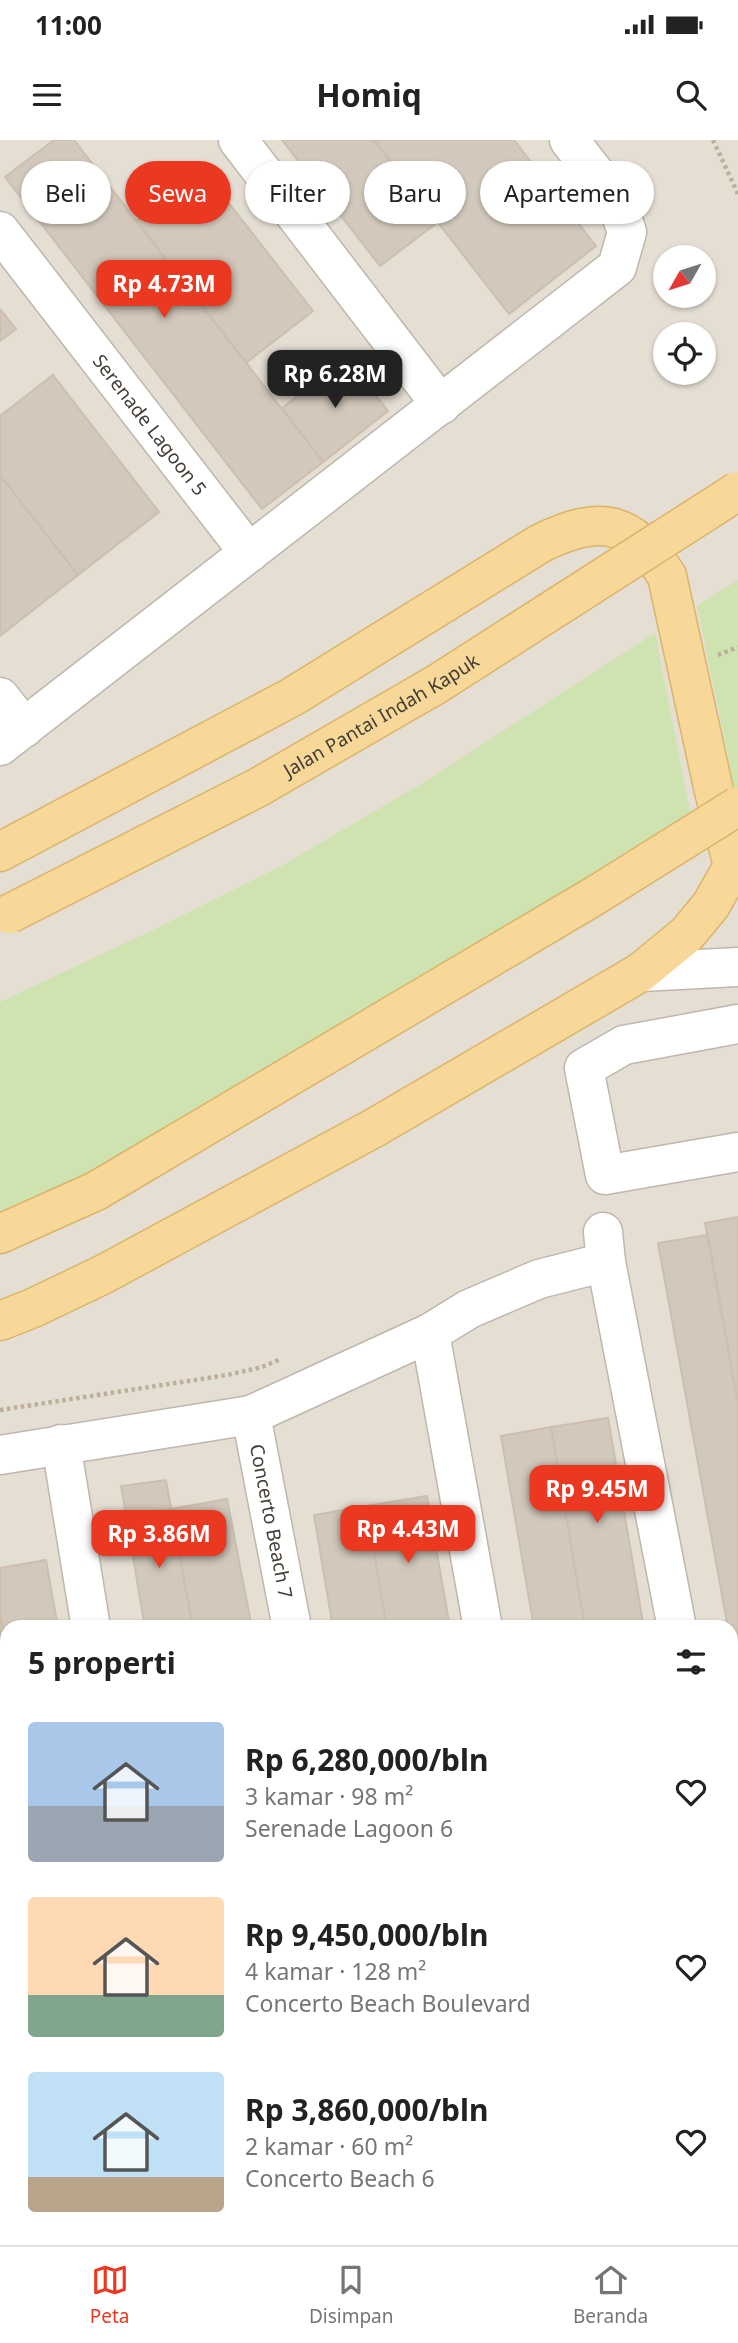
<!DOCTYPE html>
<html lang="id">
<head>
<meta charset="utf-8">
<style>
	:root { --surface:#fff; --page:#f2f2f2; --text:#222; --muted:#767676; --line:#e0e0e0; --accent:#eb3821 }
	body { margin:0; font-family:"Noto Sans",sans-serif; background:var(--page); color:var(--text); height:100vh; display:flex; flex-direction:column; font-size:26px; white-space:nowrap }
	* { box-sizing:border-box; margin:0 }
	p { font-size:23px; color:var(--muted) }
	.icon { flex:none; width:38px; height:38px; fill:none; stroke:currentColor; stroke-width:2; stroke-linecap:round; stroke-linejoin:round }
	.map { position:relative; flex:1; overflow:hidden }
	.drawer { position:absolute; left:0px; top:1480px; width:738px; height:625px; display:flex; flex-direction:column; background:var(--surface); border-radius:21px 21px 0 0; box-shadow:0 2px 5px #0004 }
	.drawer>* { flex:none }
	.hud { position:absolute; left:21px; top:21px; width:696px; height:63px; display:flex; gap:14px }
	.needle { width:46px; rotate:231deg }
	.fabs { position:absolute; left:653px; top:105px; display:grid; gap:14px }
	.fabs a { display:grid; place-items:center; width:63px; height:63px; border-radius:50%; background:var(--surface); box-shadow:0 2px 5px #0004; font-size:35px }
	.price { position:absolute; translate:-50% -60px; padding:0 16px; border-radius:14px; background:var(--accent); color:#fff; font-size:23px; line-height:46px; filter:drop-shadow(0 2px 4px #0008) }
	.price::after { content:''; position:absolute; left:50%; top:42px; width:21px; height:16px; margin-left:-10px; background:inherit; clip-path:polygon(0 0,100% 0,50% 100%) }
	.price.selected { background:#222; color:#fff }
	ul { padding:0; list-style:none }
	li { display:flex; align-items:center; gap:21px; height:175px; padding:0 28px }
	li span { display:grid; place-items:center; flex:none; width:196px; height:140px; border-radius:7px; color:#555 }
	li>.icon { margin-inline-start:auto }
	span .icon { width:84px; height:84px; fill:#fffc; stroke-width:1 }
	li b { font-size:30px }
	h2 { display:flex; justify-content:space-between; align-items:center; height:84px; padding:0 28px; font-size:30px }
	.pill { padding:0 24px; border-radius:32px; background:var(--surface); box-shadow:0 2px 5px #0004; font-size:24px; line-height:63px }
	.pill.selected { background:var(--accent); color:#fff }
	.status { display:flex; justify-content:space-between; align-items:center; height:49px; padding:0 35px; background:var(--surface); direction:ltr }
	.status svg { height:19px; fill:currentColor }
	header { display:flex; justify-content:space-between; align-items:center; height:91px; padding:0 28px; background:var(--surface); font-size:32px; font-weight:700 }
	.tab-bar { display:flex; justify-content:space-around; align-items:center; height:98px; border-top:2px solid var(--line); background:var(--surface); font-size:19px; color:var(--muted) }
	.tab-bar a { display:grid; justify-items:center; gap:4px }
	.tab-bar .selected { color:var(--accent) }
	.map>svg:first-child { display:block }
	.residential { fill:#e5ded3; fill-rule:evenodd }
	.green { fill:#cee3b0 }
	.building { fill:#d2c8bb; stroke:#ccbfaf; stroke-width:2 }
	.lines { fill:none; stroke-linecap:round; stroke-linejoin:round }
	.minor-casing { stroke:#bfb7ab; stroke-width:41 }
	.major-casing { stroke:#dbb469; stroke-width:41 }
	.path { stroke:#bdaf9a; stroke-width:4.5; stroke-dasharray:3.5 3.5; stroke-linecap:butt }
	.minor { stroke:#fff; stroke-width:38 }
	.major { stroke:#f7d898; stroke-width:38 }
	.major-bridge-casing { stroke:#dbb469; stroke-width:41; stroke-linecap:butt }
	.major-bridge { stroke:#f7d898; stroke-width:38 }
	.labels { text-anchor:middle; dominant-baseline:central; stroke-width:5; stroke-linejoin:round; paint-order:stroke }
	.street-label { font-size:19px; fill:#433d35; stroke:#fff }
</style>
</head>
<body>
<div class="status"><b>11:00</b><svg viewBox="0 0 49 12"><path d="M0 12V9h3v3zM5 12V6h3v6zM10 12V3h3v9zM15 12V0h3v12zM26 1h20v11H26zM47 4h2v5h-2z"/></svg></div>
<header><svg class="icon" aria-label="menu" viewBox="0 0 24 24"><path d="M4 6h16M4 12h16M4 18h16"/></svg>Homiq<svg class="icon" aria-label="search" viewBox="0 0 24 24"><circle cx="10" cy="10" r="6"/><path d="M15 15l6 6"/></svg></header>
<div class="map">
<svg width="738" height="2105" viewBox="0 0 738 2105">
	<rect width="100%" height="100%" fill="#f1ede5"/>
	<path class="residential" d="M0 0H738V2105H0ZM665 117H704V156H665ZM665 194H704V233H665ZM7 1488H732V2098H7Z"/>
	<path class="green" d="M738 440V648L735 650 697 466Z
		M655 493 692 681 249 947 0 1083V862L153 790 283 725 421 644Z"/>
	<path class="building" d="M54 0H74L323 322 262 369 5 37Z
		M282 0H374L438 82 380 126Z
		M374 0H514L596 106 509 174Z
		M203 30 313 171 246 223 136 81Z
		M0 169 16 189 0 201Z
		M347 218 388 271 323 322 282 268Z
		M53 235 159 372 78 435 0 335V276Z
		M0 335 78 435 0 496Z
		M738 1077V1264L705 1083Z
		M708 1095 738 1264V1546L732 1509V1488H728L658 1103Z
		M608 1278 644 1488H585L551 1287Z
		M551 1287 585 1488H534L501 1296Z
		M166 1340 171 1369 126 1375 121 1346Z
		M427 1356 450 1488H387L366 1366Z
		M227 1359 252 1488H193L171 1369Z
		M366 1366 387 1488H333L314 1375Z
		M171 1369 193 1488H145L126 1375Z
		M46 1420 58 1488H7V1512L0 1471V1428Z
		M0 1471 7 1512V1678L0 1679Z
		M732 1664 738 1670V1708L732 1716Z
		M738 1715V1823L732 1831V1723Z
		M7 1794V1978L0 1937V1795Z
		M28 2098H110L111 2102 90 2105H29Z
		M360 2098H424L418 2105H354Z
		M431 2098H518L512 2105H426Z"/>
	<g class="lines">
		<defs>
			<g id="minor">
				<path d="M238 0 441 265"/>
				<path id="s1" d="M0 91 249 413"/>
				<path d="M0 557 24 588"/>
				<path d="M0 606 617 127 627 92 616 60 569 0"/>
				<path d="M641 832 738 827"/>
				<path d="M738 884 624 905 584 928 605 1035 738 1012"/>
				<path d="M603 1092 606 1122 677 1488"/>
				<path d="M430 1193 483 1488"/>
				<path id="s2" d="M251 1275 292 1488"/>
				<path d="M61 1304 91 1488"/>
				<path d="M0 1315 251 1275 430 1193 469 1169 539 1139 606 1122"/>
				<path d="M732 1870 738 1861"/>
				<path d="M732 1947 738 1939"/>
				<path d="M732 2049 738 2041"/>
				<path d="M192 2098 193 2105"/>
				<path d="M276 2105 281 2098"/>
				<path d="M541 2105 547 2098"/>
				<path d="M602 2105 608 2098"/>
				<path d="M686 2105 691 2098"/>
			</g>
			<path id="major" d="M0 712 292 557 541 403C601 374 631 380 667 436L714 651 733 726 711 765 687 794 641 832 374 988 104 1134 33 1168 0 1181
				M0 1094 96 1051"/>
		</defs>
		<use href="#minor" class="minor-casing"/>
		<use href="#major" class="major-casing"/>
		<path class="path" d="M713 0 738 54
			M718 515 738 507
			M0 1270 227 1235 262 1227 281 1219"/>
		<use href="#minor" class="minor"/>
		<use href="#major" class="major"/>
		<defs>
			<g id="major-bridge">
				<path id="s3" d="M9 774 257 648 437 544 738 351"/>
				<path d="M96 1051 596 755 738 666"/>
			</g>
		</defs>
		<use href="#major-bridge" class="major-bridge-casing"/>
		<use href="#major-bridge" class="major-bridge"/>
	</g>
	<g class="labels">
		<g class="street-label">
			<text stroke="none"><textPath href="#s1" startOffset="245">Serenade Lagoon 5</textPath></text>
			<text stroke="none"><textPath href="#s3" startOffset="422">Jalan Pantai Indah Kapuk</textPath></text>
			<text stroke="none"><textPath href="#s2" startOffset="108">Concerto Beach 7</textPath></text>
		</g>
	</g>
</svg>
<div class="fabs">
<a><svg class="needle" viewBox="-14 -14 28 28"><path d="M0-13l5 13h-10z" fill="#e53935"/><path d="M0 13l5-13h-10z" fill="#767676"/></svg></a>
<a><svg class="icon" aria-label="locate" viewBox="0 0 24 24"><circle cx="12" cy="12" r="6"/><path d="M12 2v4M12 18v4M2 12h4M18 12h4"/></svg></a>
</div>
<b class="price" style="left:164px;top:180px">Rp 4.73M</b>
<b class="price selected" style="left:335px;top:270px">Rp 6.28M</b>
<b class="price" style="left:597px;top:1385px">Rp 9.45M</b>
<b class="price" style="left:408px;top:1425px">Rp 4.43M</b>
<b class="price" style="left:159px;top:1430px">Rp 3.86M</b>
<div class="hud">
<a class="pill">Beli</a>
<a class="pill selected">Sewa</a>
<a class="pill">Filter</a>
<a class="pill">Baru</a>
<a class="pill">Apartemen</a>
</div>
<section class="drawer">
<h2>5 properti<svg class="icon" aria-label="filters" viewBox="0 0 24 24"><path d="M4 7h16M4 17h16"/><circle cx="9" cy="7" r="2"/><circle cx="15" cy="17" r="2"/></svg></h2>
<ul>
<li><span style="background:linear-gradient(#a9c7e8 60%,#9aa5b1 0)"><svg class="icon" aria-label="home" viewBox="0 0 24 24"><path d="M3 11l9-7 9 7M6 9v11h12V9"/></svg></span><div><b>Rp 6,280,000/bln</b><p>3 kamar · 98 m²</p><p>Serenade Lagoon 6</p></div><svg class="icon" aria-label="heart" viewBox="0 0 24 24"><path d="M12 20l-8-8c-3-5 5-10 8-4 3-6 11-1 8 4z"/></svg></li>
<li><span style="background:linear-gradient(#ffd9b3 70%,#7fa58c 0)"><svg class="icon" aria-label="home" viewBox="0 0 24 24"><path d="M3 11l9-7 9 7M6 9v11h12V9"/></svg></span><div><b>Rp 9,450,000/bln</b><p>4 kamar · 128 m²</p><p>Concerto Beach Boulevard</p></div><svg class="icon" aria-label="heart" viewBox="0 0 24 24"><path d="M12 20l-8-8c-3-5 5-10 8-4 3-6 11-1 8 4z"/></svg></li>
<li><span style="background:linear-gradient(#bfe0f5 75%,#b9a48a 0)"><svg class="icon" aria-label="home" viewBox="0 0 24 24"><path d="M3 11l9-7 9 7M6 9v11h12V9"/></svg></span><div><b>Rp 3,860,000/bln</b><p>2 kamar · 60 m²</p><p>Concerto Beach 6</p></div><svg class="icon" aria-label="heart" viewBox="0 0 24 24"><path d="M12 20l-8-8c-3-5 5-10 8-4 3-6 11-1 8 4z"/></svg></li>
</ul>
</section>
</div>
<nav class="tab-bar">
<a class="selected"><svg class="icon" aria-label="map" viewBox="0 0 24 24"><path d="M3 6l6-2 6 2 6-2v14l-6 2-6-2-6 2zM9 4v14M15 6v14"/></svg>Peta</a>
<a><svg class="icon" aria-label="saved" viewBox="0 0 24 24"><path d="M7 4h10v16l-5-4-5 4z"/></svg>Disimpan</a>
<a><svg class="icon" aria-label="home" viewBox="0 0 24 24"><path d="M3 11l9-7 9 7M6 9v11h12V9"/></svg>Beranda</a>
</nav>
</body>
</html>
